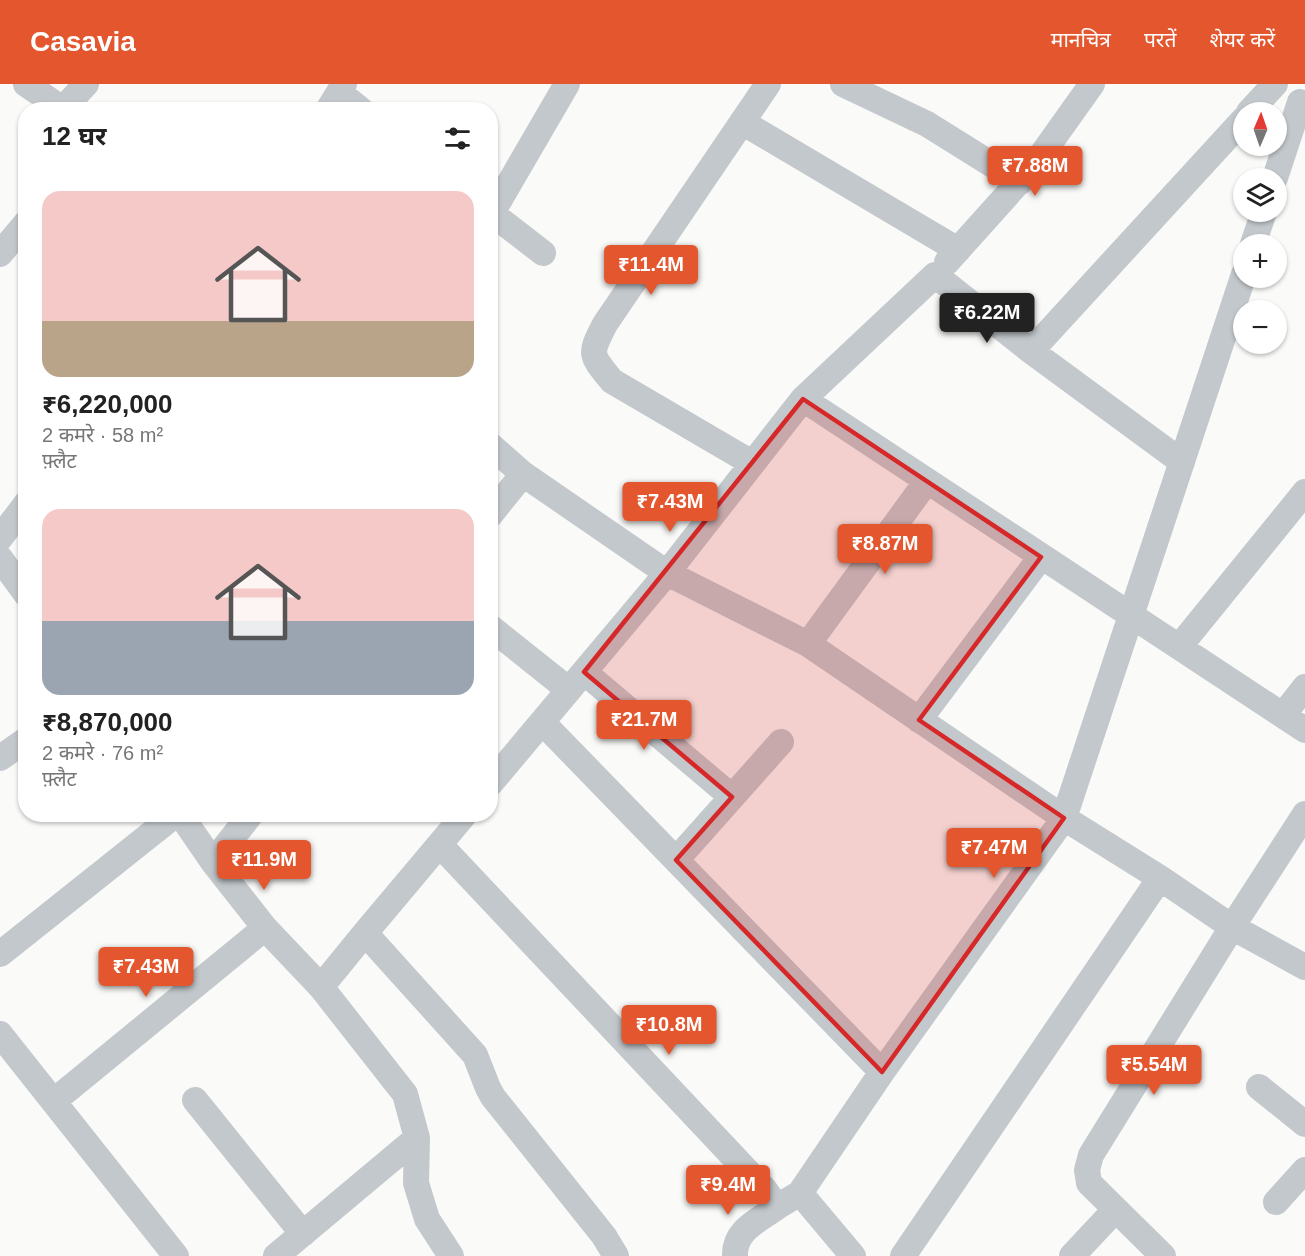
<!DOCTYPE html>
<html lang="hi">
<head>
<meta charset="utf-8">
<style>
	:root { --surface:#fff; --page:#f6f6f6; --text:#222; --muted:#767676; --accent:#e4572e }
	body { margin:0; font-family:Arial,"Noto Sans Devanagari",sans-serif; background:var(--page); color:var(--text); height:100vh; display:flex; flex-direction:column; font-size:22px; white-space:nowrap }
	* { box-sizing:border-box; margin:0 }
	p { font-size:20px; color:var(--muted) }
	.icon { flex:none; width:33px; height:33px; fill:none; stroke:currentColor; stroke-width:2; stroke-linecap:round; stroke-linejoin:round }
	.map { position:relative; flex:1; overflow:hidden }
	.drawer { position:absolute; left:18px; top:18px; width:480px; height:720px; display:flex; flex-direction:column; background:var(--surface); border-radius:24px; box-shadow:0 2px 4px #0004 }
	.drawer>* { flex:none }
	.needle { width:39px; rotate:2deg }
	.tools { position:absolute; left:1233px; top:18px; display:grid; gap:12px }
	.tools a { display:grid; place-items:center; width:54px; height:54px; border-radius:50%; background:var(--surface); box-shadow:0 2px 4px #0004; font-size:30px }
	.price { position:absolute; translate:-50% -51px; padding:0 14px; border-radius:6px; background:var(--accent); color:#fff; font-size:20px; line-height:39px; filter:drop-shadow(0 2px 3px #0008) }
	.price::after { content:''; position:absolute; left:50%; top:36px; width:18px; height:14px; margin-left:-9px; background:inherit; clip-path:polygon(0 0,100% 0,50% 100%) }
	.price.current { background:#222; color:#fff }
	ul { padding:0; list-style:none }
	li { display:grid; align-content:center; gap:12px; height:318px; padding:0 24px }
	li span { display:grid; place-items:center; height:186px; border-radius:18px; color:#555 }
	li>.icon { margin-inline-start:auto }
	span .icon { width:108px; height:108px; fill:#fffc; stroke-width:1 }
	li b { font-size:26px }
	h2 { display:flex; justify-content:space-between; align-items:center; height:72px; padding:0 24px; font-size:26px }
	header { display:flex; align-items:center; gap:36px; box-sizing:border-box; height:84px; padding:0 30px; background:var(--accent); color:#fff }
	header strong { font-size:28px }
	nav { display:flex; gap:33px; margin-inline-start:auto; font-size:21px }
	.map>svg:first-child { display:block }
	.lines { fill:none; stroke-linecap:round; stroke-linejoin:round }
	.minor { stroke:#c3c8cc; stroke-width:26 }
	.marked { fill:#d62828; fill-opacity:0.2; stroke:#d62828; stroke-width:4.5; stroke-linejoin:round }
</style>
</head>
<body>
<header>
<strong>Casavia</strong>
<nav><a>मानचित्र</a><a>परतें</a><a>शेयर करें</a></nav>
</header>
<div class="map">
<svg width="1305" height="1172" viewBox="0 0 1305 1172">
	<rect width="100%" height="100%" fill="#fafaf8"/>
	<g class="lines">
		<path class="minor" d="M26 0 64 26
			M843 0 927 40 1020 98
			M339 8 361 26
			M63 25 86 0
			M328 26 344 0
			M1249 28 1275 0
			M742 38 958 166
			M1275 94 1300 18
			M490 128 543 169
			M492 129 567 0
			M1253 160 1264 128
			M0 170 26 139
			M947 178 1035 80 1092 0
			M1031 267 1244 35
			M803 315 935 191 1031 267 1182 378
			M490 361 523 390 667 489 490 700
			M752 379 612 297C590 270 589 271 605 240L768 0
			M490 431 523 390
			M0 454 26 420
			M0 474 26 510
			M490 543 569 606
			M808 560 927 397
			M1179 563 1305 408
			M584 588 732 713
			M1283 631 1305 603
			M919 636 1041 473
			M542 638 882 988 1064 734 1244 190
			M1305 646 803 315 667 489 808 560 1064 734 1160 794 1232 843 1305 883
			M0 674 26 656
			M180 730 213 778 265 844 321 903 405 1010 417 1054 416 1099 427 1135 451 1172
			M440 761 765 1106 777 1123 800 1109 882 988
			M676 776 781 658
			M213 778 251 730
			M365 849 475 971 488 1004 493 1013 604 1152 616 1172
			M0 870 176 730
			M321 903 365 849 465 730
			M0 950 176 1172
			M1259 1003 1305 1040
			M195 1016 303 1150
			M54 1017 265 844
			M800 1109 853 1172
			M1276 1118 1305 1086
			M276 1172 417 1054
			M735 1172C734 1146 758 1137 777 1123
			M903 1172 1160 794
			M1072 1172 1115 1126
			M1163 1172 1089 1099 1087 1086 1091 1071 1232 843 1305 730"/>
	</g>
	<path class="marked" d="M803 315 1041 473 919 636 1064 734 882 988 676 776 732 713 584 588Z"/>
</svg>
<div class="tools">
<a><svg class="needle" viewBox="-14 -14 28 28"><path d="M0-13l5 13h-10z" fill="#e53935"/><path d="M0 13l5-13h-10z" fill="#767676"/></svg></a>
<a><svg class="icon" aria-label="layers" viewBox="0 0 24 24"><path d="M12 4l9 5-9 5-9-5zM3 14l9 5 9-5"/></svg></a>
<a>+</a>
<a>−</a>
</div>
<b class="price" style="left:1035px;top:113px">₹7.88M</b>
<b class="price" style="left:651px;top:212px">₹11.4M</b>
<b class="price current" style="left:987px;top:260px">₹6.22M</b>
<b class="price" style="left:670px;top:449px">₹7.43M</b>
<b class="price" style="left:885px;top:491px">₹8.87M</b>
<b class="price" style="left:644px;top:667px">₹21.7M</b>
<b class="price" style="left:994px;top:795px">₹7.47M</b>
<b class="price" style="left:264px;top:807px">₹11.9M</b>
<b class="price" style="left:146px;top:914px">₹7.43M</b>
<b class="price" style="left:669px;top:972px">₹10.8M</b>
<b class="price" style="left:1154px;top:1012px">₹5.54M</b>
<b class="price" style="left:728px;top:1132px">₹9.4M</b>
<section class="drawer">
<h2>12 घर<svg class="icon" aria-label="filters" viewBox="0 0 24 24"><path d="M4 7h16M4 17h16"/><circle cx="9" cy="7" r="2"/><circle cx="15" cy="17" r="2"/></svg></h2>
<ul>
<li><span style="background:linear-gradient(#f6c9c9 70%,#b9a48a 0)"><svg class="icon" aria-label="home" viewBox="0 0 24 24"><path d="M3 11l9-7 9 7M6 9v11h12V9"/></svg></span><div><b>₹6,220,000</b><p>2 कमरे · 58 m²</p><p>फ़्लैट</p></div></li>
<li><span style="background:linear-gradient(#f6c9c9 60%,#9aa5b1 0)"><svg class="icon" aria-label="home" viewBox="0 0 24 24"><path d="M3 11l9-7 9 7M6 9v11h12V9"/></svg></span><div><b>₹8,870,000</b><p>2 कमरे · 76 m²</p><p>फ़्लैट</p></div></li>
</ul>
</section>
</div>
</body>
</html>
